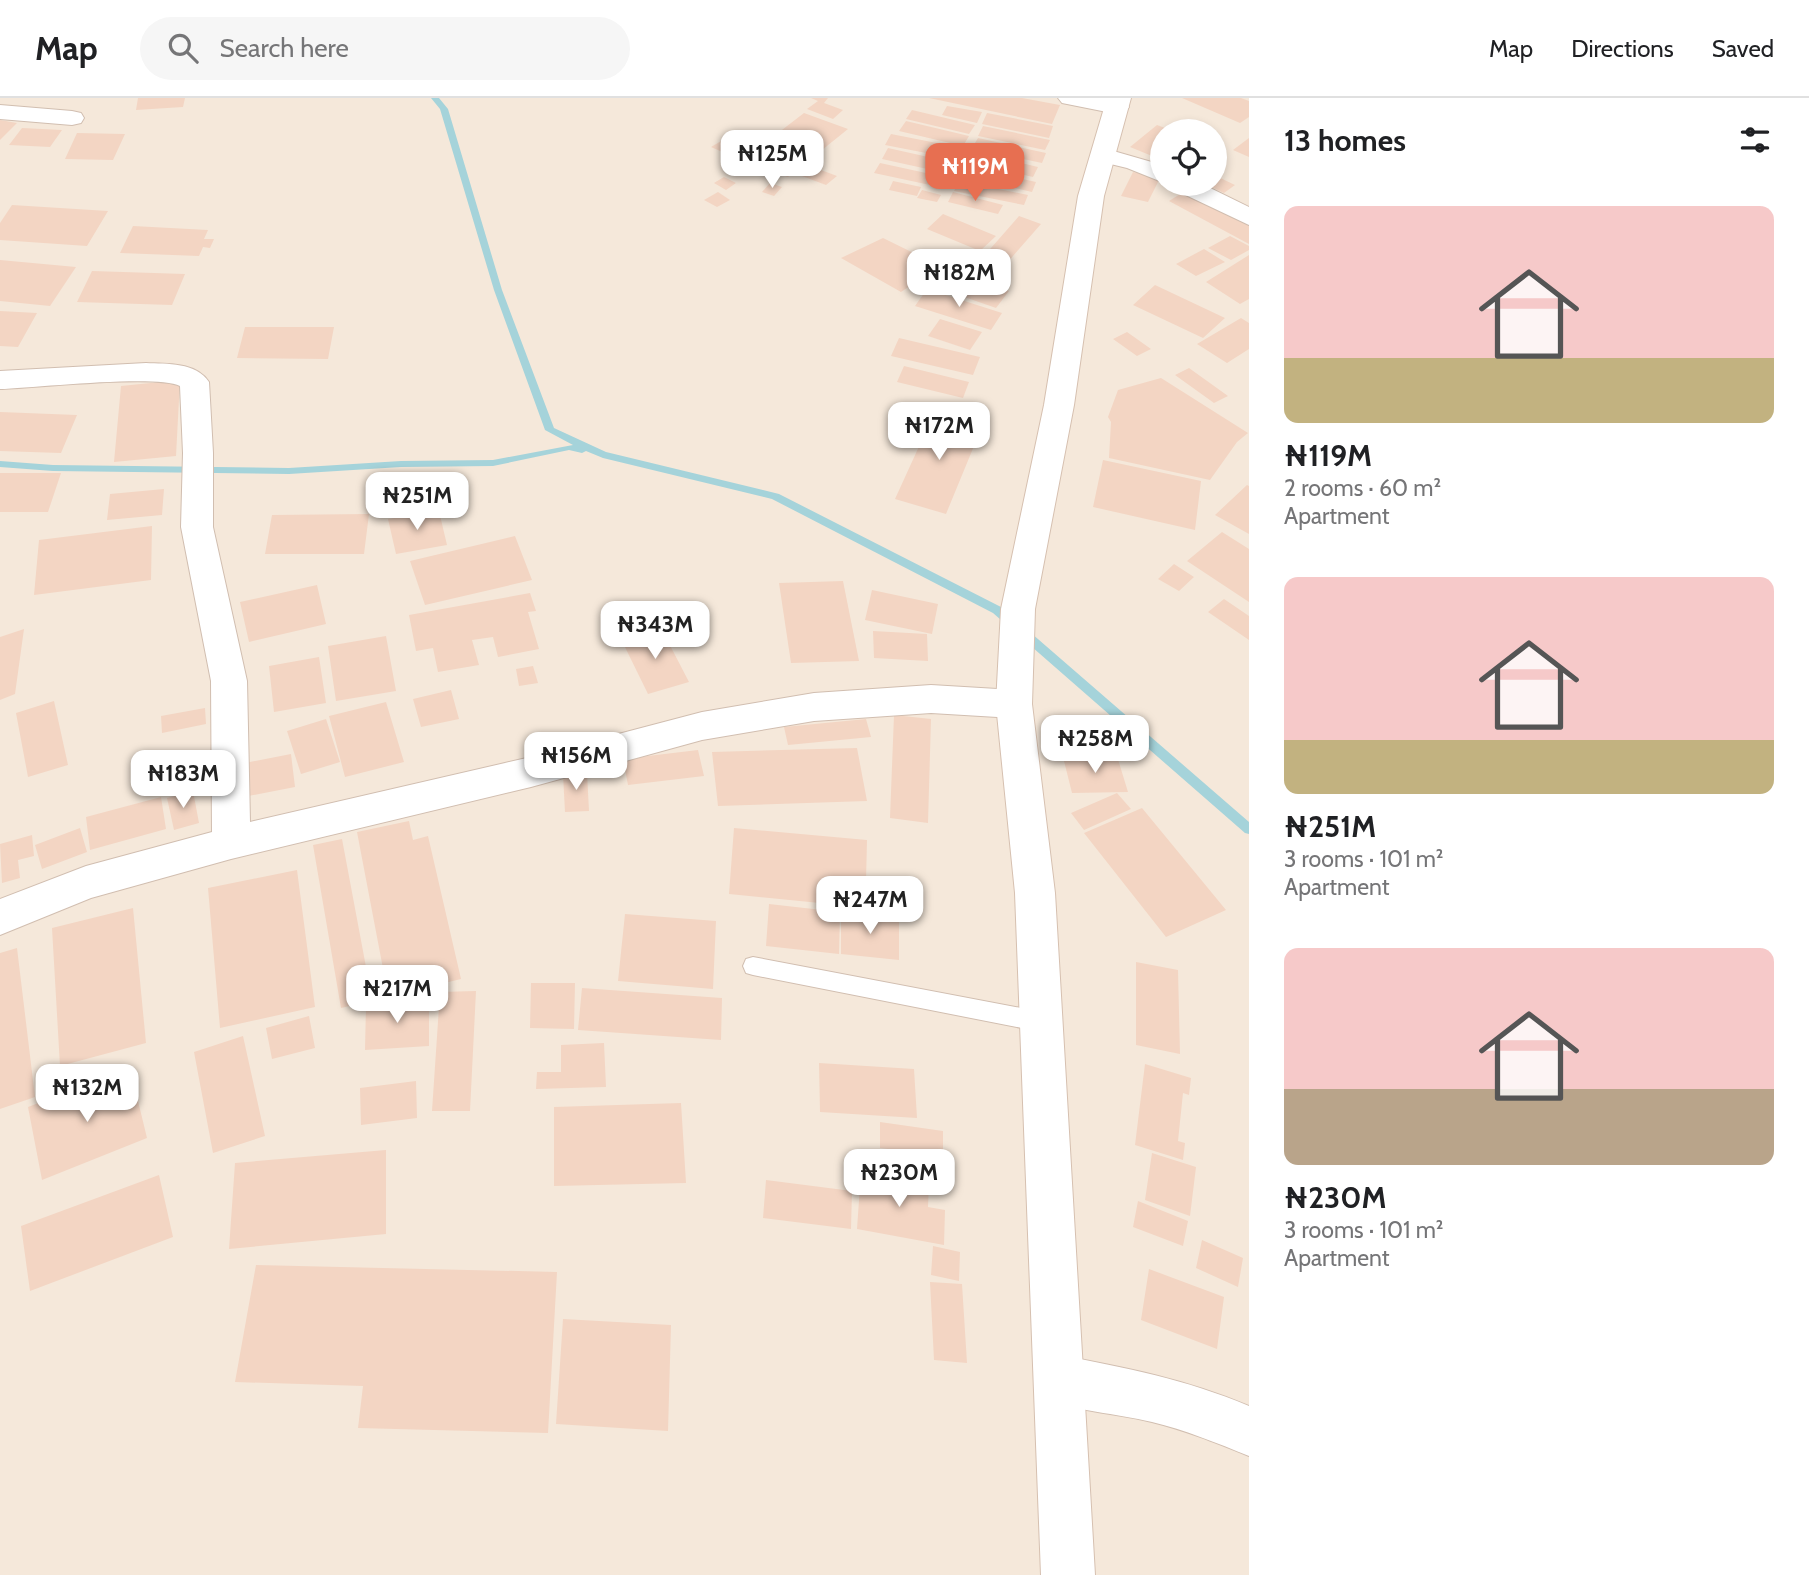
<!DOCTYPE html>
<html lang="en">
<head>
<meta charset="utf-8">
<style>
	:root { --surface:#fff; --page:#f6f6f6; --text:#202124; --muted:#757577; --line:#e0e0e0; --accent:#e76f51 }
	body { margin:0; font-family:Cabin,sans-serif; background:var(--page); color:var(--text); height:100vh; display:flex; flex-direction:column; font-size:26px; white-space:nowrap }
	* { box-sizing:border-box; margin:0 }
	p { font-size:23px; color:var(--muted) }
	.icon { flex:none; width:38px; height:38px; fill:none; stroke:currentColor; stroke-width:2; stroke-linecap:round; stroke-linejoin:round }
	.map { position:relative; flex:1; overflow:hidden }
	.panel { display:flex; flex-direction:column; background:var(--surface); width:560px }
	.panel>* { flex:none }
	.buttons { position:absolute; left:1150px; top:21px; display:grid; gap:14px }
	.buttons a { display:grid; place-items:center; width:77px; height:77px; border-radius:50%; background:var(--surface); box-shadow:0 4px 10px #0003; font-size:35px }
	.price { position:absolute; translate:-50% -60px; padding:0 16px; border-radius:14px; background:#fff; color:#222; font-size:23px; line-height:46px; filter:drop-shadow(0 2px 4px #0008) }
	.price::after { content:''; position:absolute; left:50%; top:42px; width:21px; height:16px; margin-left:-10px; background:inherit; clip-path:polygon(0 0,100% 0,50% 100%) }
	.price.current { background:var(--accent); color:#fff }
	ul { padding:0; list-style:none }
	li { display:grid; align-content:center; gap:14px; height:371px; padding:0 35px }
	li span { display:grid; place-items:center; height:217px; border-radius:14px; color:#555 }
	li>.icon { margin-inline-start:auto }
	span .icon { width:126px; height:126px; fill:#fffc; stroke-width:1 }
	li b { font-size:30px }
	h2 { display:flex; justify-content:space-between; align-items:center; height:84px; padding:0 35px; font-size:30px }
	header { display:flex; align-items:center; gap:42px; box-sizing:border-box; height:98px; padding:0 35px; background:var(--surface); border-bottom:2px solid var(--line) }
	header strong { font-size:33px }
	nav { display:flex; gap:38px; margin-inline-start:auto; font-size:24px }
	.search { width:490px; height:63px; background:var(--page); display:flex; align-items:center; gap:18px; box-sizing:border-box; padding:0 24px; border-radius:38px; color:var(--muted); font-size:26px }
	main { display:flex; flex:1; min-height:0 }
	.map>svg:first-child { display:block }
	.residential { fill:#f5e8da; fill-rule:evenodd }
	.lines { fill:none; stroke-linecap:round; stroke-linejoin:round }
	.stream { fill:#a5d3da; fill-rule:evenodd }
	.building { fill:#f3d5c3 }
	.lane-casing { stroke:#d1beb0; stroke-width:2 }
	.street-casing { stroke:#d1beb0; stroke-width:2 }
	.secondary-casing { stroke:#d6c0b0; stroke-width:2 }
	.lane { fill:#fff; fill-rule:evenodd }
	.street { fill:#fff; fill-rule:evenodd }
	.secondary { fill:#fff; fill-rule:evenodd }
</style>
</head>
<body>
<header>
<strong>Map</strong>
<div class="search"><svg class="icon" aria-label="search" viewBox="0 0 24 24"><circle cx="10" cy="10" r="6"/><path d="M15 15l6 6"/></svg>Search here</div>
<nav><a>Map</a><a>Directions</a><a>Saved</a></nav>
</header>
<main>
<div class="map">
<svg width="1249" height="1477" viewBox="0 0 1249 1477">
	<rect width="100%" height="100%" fill="#fdf6ec"/>
	<path class="residential" d="M0 0H1249V1477H0ZM1162 33H1214V86H1162Z"/>
	<g class="lines">
		<path class="stream" d="M431 0H439L448 11 502 192 554 330 606 354 779 396 1001 509 1249 724V736L1245 735 993 515 772 401 603 360 586 353 582 355 569 352 493 368 401 369 289 376 53 373 0 369V363L53 367 289 370 401 363 493 362 573 347 545 332 494 192 440 11Z"/>
	</g>
	<path class="building" d="M138 0H185L183 9 136 12Z
		M811 0H828L824 5 843 12 833 21 807 11 818 3Z
		M929 0H1022L1060 7 1052 26Z
		M1182 0H1241L1249 3V19L1240 25Z
		M947 8 982 14 977 25 942 17Z
		M912 12 975 27 969 36 906 21Z
		M804 15 848 31 822 52 778 35Z
		M987 15 1053 28 1049 40 982 26Z
		M0 22 17 25 0 42Z
		M906 23 969 38 963 48 899 33Z
		M1157 27 1173 33H1162V49L1152 58 1130 49Z
		M983 28 1050 42 1045 52 978 38Z
		M22 30 62 32 50 49 9 47Z
		M77 35 125 36 113 62 65 61Z
		M891 36 962 50 957 61 885 47Z
		M728 39 743 46 727 56 711 49Z
		M758 39 784 48 775 56 769 54 763 60 782 66 794 53 809 59 788 79 735 61Z
		M978 40 1046 55 1042 65 972 50Z
		M1249 40V59L1233 52Z
		M888 50 955 65 950 76 882 61Z
		M972 53 1038 69 1033 79 966 63Z
		M880 65 949 80 944 90 874 75Z
		M964 68 1036 84 1032 94 959 77Z
		M813 69 837 78 826 87 802 78Z
		M1133 74 1160 80 1148 104 1121 98Z
		M1214 77 1235 87 1224 95 1205 86H1214Z
		M724 79 736 85 726 92 714 85Z
		M893 83 921 89 917 98 889 92Z
		M959 83 1028 97 1024 107 954 93Z
		M770 85 782 89 774 98 762 94Z
		M922 92 941 97 937 104 917 100Z
		M1185 93 1249 126V146L1169 103Z
		M718 94 730 102 717 109 704 102Z
		M953 94 1003 107 998 116 948 104Z
		M12 107 108 113 87 148 0 142V125Z
		M943 116 996 138 980 153 927 131Z
		M1019 118 1041 126 1006 166 984 158Z
		M133 128 208 132 204 141H214L210 150 203 149 199 158 120 155Z
		M1230 138 1249 148V152L1231 162 1208 150Z
		M883 140 940 168 901 194 841 160Z
		M1204 151 1225 164 1196 178 1176 166Z
		M1249 157V201L1240 206 1206 184Z
		M0 162 76 169 50 208 0 203Z
		M947 172 1009 193 996 210 933 188Z
		M92 173 185 176 172 207 77 204Z
		M1155 187 1225 220 1203 240 1133 207Z
		M927 191 1002 215 991 232 915 208Z
		M0 213 37 215 18 249 0 248Z
		M1241 220 1249 225V251L1227 265 1197 246Z
		M940 221 982 234 970 252 928 238Z
		M245 229H334L328 261 237 260Z
		M1127 234 1151 251 1137 258 1113 241Z
		M899 240 980 259 973 277 891 258Z
		M904 268 969 284 963 300 897 284Z
		M1189 270 1228 298 1214 305 1175 277Z
		M1161 280 1248 335 1237 344 1210 382 1109 360 1111 324 1108 319 1118 292Z
		M180 282 176 358 114 364 121 288Z
		M937 309 971 319 967 327 981 331 946 416 895 401Z
		M0 314 77 317 61 355 0 353Z
		M1103 362 1201 383 1195 432 1093 409Z
		M0 375H61L48 414H0Z
		M1247 387 1249 388V436L1215 417Z
		M164 391 162 417 107 422 110 396Z
		M439 413 447 447 396 456 388 421Z
		M369 416 364 456H265L272 417Z
		M152 428 151 482 34 497 39 442Z
		M1222 434 1249 451V504L1187 463Z
		M515 438 532 482 425 507 410 463Z
		M1174 466 1194 479 1179 493 1158 481Z
		M843 483 859 563 791 565 779 485Z
		M317 487 326 526 249 544 240 504Z
		M872 492 938 506 932 536 865 522Z
		M530 495 536 513 528 514 539 551 498 559 493 539 472 542 479 567 438 574 433 550 416 553 409 517Z
		M1224 501 1249 518V542L1208 514Z
		M661 530 689 584 648 596 621 541Z
		M24 531 15 596 0 602V539Z
		M873 533 927 536 928 563 874 560Z
		M386 538 396 593 336 603 328 548Z
		M319 559 326 605 274 614 269 568Z
		M533 568 538 585 519 588 516 571Z
		M451 592 459 621 421 629 413 601Z
		M54 603 68 667 28 679 16 615Z
		M386 604 404 664 345 679 329 618Z
		M205 610 206 626 162 635 161 618Z
		M894 617 931 621 928 725 890 720Z
		M326 621 340 664 301 676 287 633Z
		M866 621 871 639 788 647 784 629Z
		M857 650 867 703 718 708 712 654Z
		M698 652 704 678 628 687 623 661Z
		M291 656 295 689 243 699 240 666Z
		M1117 658 1128 694 1072 695 1063 659Z
		M199 670 203 688 172 697 168 679Z
		M587 675 589 713 565 714 563 676Z
		M193 693 199 725 174 732 167 700Z
		M1117 695 1131 711 1084 732 1071 715Z
		M161 699 166 731 90 752 86 719Z
		M1142 710 1226 812 1166 839 1084 735Z
		M409 723 413 742 428 738 461 881 341 910 313 747 342 741 369 885 385 881 357 734Z
		M80 730 87 754 42 771 35 747Z
		M734 730 867 742 866 784 890 786V812L729 796Z
		M32 737 34 758 18 762 20 780 2 785 0 746Z
		M297 772 315 909 220 930 208 790Z
		M769 806 840 814 839 856 766 848Z
		M133 810 146 945 60 968 52 830Z
		M841 814 899 819V862L841 856Z
		M625 816 716 823 713 891 618 883Z
		M17 850 35 999 0 1011V855Z
		M1136 864 1178 872 1180 956 1136 947Z
		M531 885H575L574 931 530 930Z
		M582 890 722 900 721 942 578 932Z
		M476 893 470 1013H432L440 894Z
		M429 902V948L365 952 366 907Z
		M309 918 315 950 272 961 266 930Z
		M243 938 265 1038 213 1055 194 954Z
		M604 945 606 989 536 991 537 974H561V947Z
		M819 965 914 971 917 1020 820 1014Z
		M1145 966 1191 980 1189 997 1183 995 1178 1043 1185 1045 1183 1062 1135 1047Z
		M130 970 147 1040 42 1082 28 1009Z
		M416 983 417 1020 361 1027 360 990Z
		M681 1005 686 1085 554 1088V1009Z
		M880 1024 943 1033V1058L880 1050Z
		M386 1052V1136L229 1151 235 1065Z
		M1152 1055 1196 1069 1190 1118 1145 1102Z
		M861 1074 929 1086 928 1109 945 1112 944 1147 857 1131Z
		M159 1077 173 1139 30 1193 21 1128Z
		M766 1082 852 1093 851 1131 763 1120Z
		M1138 1103 1188 1123 1183 1148 1133 1129Z
		M1202 1142 1243 1160 1238 1189 1196 1170Z
		M933 1148 960 1154 959 1183 931 1177Z
		M256 1167 557 1174 548 1335 358 1330 363 1288 235 1284Z
		M1149 1171 1224 1199 1217 1251 1141 1222Z
		M930 1184 962 1186 967 1265 934 1262Z
		M563 1221 671 1227 668 1333 556 1326Z"/>
	<g class="lines">
		<defs>
			<path id="lane" d="M753 859 1042 914 1049 917 1053 924 1049 931 1042 934 753 877 746 875 743 868 746 861Z"/>
			<path id="street" d="M1058 0H1107L1125 4 1129 9 1125 14 1117 16 1062 5Z
				M0 7 72 13 81 15 84 20 81 25 72 27 0 21Z
				M1103 50 1162 67V84L1127 70 1094 62 1091 57 1094 52Z
				M1169 86H1202L1249 109V127L1173 91Z
				M146 265C167 266 196 264 209 284L213 355V429L247 583 250 724 531 659 702 614 814 595 931 587 1014 592 1027 596 1032 606 1027 616 1014 620 931 615 814 623 702 642 531 689 231 761 91 800 0 837V801L86 768 212 734 211 583 181 429 183 355 180 288C157 276 33 290 0 291V273Z
				M1059 1257C1127 1270 1185 1281 1249 1308V1358C1217 1345 1185 1332 1152 1324 1115 1315 1077 1314 1042 1299L1034 1282 1042 1265Z"/>
			<path id="secondary" d="M1107 0H1131L1104 98 1074 307 1035 511 1032 606 1055 795 1095 1477H1041L1015 795 996 606 1001 511 1044 307 1078 98Z"/>
		</defs>
		<use href="#lane" class="lane-casing"/>
		<use href="#street" class="street-casing"/>
		<use href="#secondary" class="secondary-casing"/>
		<use href="#lane" class="lane"/>
		<use href="#street" class="street"/>
		<use href="#secondary" class="secondary"/>
	</g>
</svg>
<div class="buttons">
<a><svg class="icon" aria-label="locate" viewBox="0 0 24 24"><circle cx="12" cy="12" r="6"/><path d="M12 2v4M12 18v4M2 12h4M18 12h4"/></svg></a>
</div>
<b class="price" style="left:772px;top:92px">₦125M</b>
<b class="price current" style="left:975px;top:105px">₦119M</b>
<b class="price" style="left:959px;top:211px">₦182M</b>
<b class="price" style="left:939px;top:364px">₦172M</b>
<b class="price" style="left:417px;top:434px">₦251M</b>
<b class="price" style="left:655px;top:563px">₦343M</b>
<b class="price" style="left:1095px;top:677px">₦258M</b>
<b class="price" style="left:576px;top:694px">₦156M</b>
<b class="price" style="left:183px;top:712px">₦183M</b>
<b class="price" style="left:870px;top:838px">₦247M</b>
<b class="price" style="left:397px;top:927px">₦217M</b>
<b class="price" style="left:87px;top:1026px">₦132M</b>
<b class="price" style="left:899px;top:1111px">₦230M</b>
</div>
<section class="panel">
<h2>13 homes<svg class="icon" aria-label="filters" viewBox="0 0 24 24"><path d="M4 7h16M4 17h16"/><circle cx="9" cy="7" r="2"/><circle cx="15" cy="17" r="2"/></svg></h2>
<ul>
<li><span style="background:linear-gradient(#f6c9c9 70%,#c2b280 0)"><svg class="icon" aria-label="home" viewBox="0 0 24 24"><path d="M3 11l9-7 9 7M6 9v11h12V9"/></svg></span><div><b>₦119M</b><p>2 rooms · 60 m²</p><p>Apartment</p></div></li>
<li><span style="background:linear-gradient(#f6c9c9 75%,#c2b280 0)"><svg class="icon" aria-label="home" viewBox="0 0 24 24"><path d="M3 11l9-7 9 7M6 9v11h12V9"/></svg></span><div><b>₦251M</b><p>3 rooms · 101 m²</p><p>Apartment</p></div></li>
<li><span style="background:linear-gradient(#f6c9c9 65%,#b9a48a 0)"><svg class="icon" aria-label="home" viewBox="0 0 24 24"><path d="M3 11l9-7 9 7M6 9v11h12V9"/></svg></span><div><b>₦230M</b><p>3 rooms · 101 m²</p><p>Apartment</p></div></li>
</ul>
</section>
</main>
</body>
</html>
